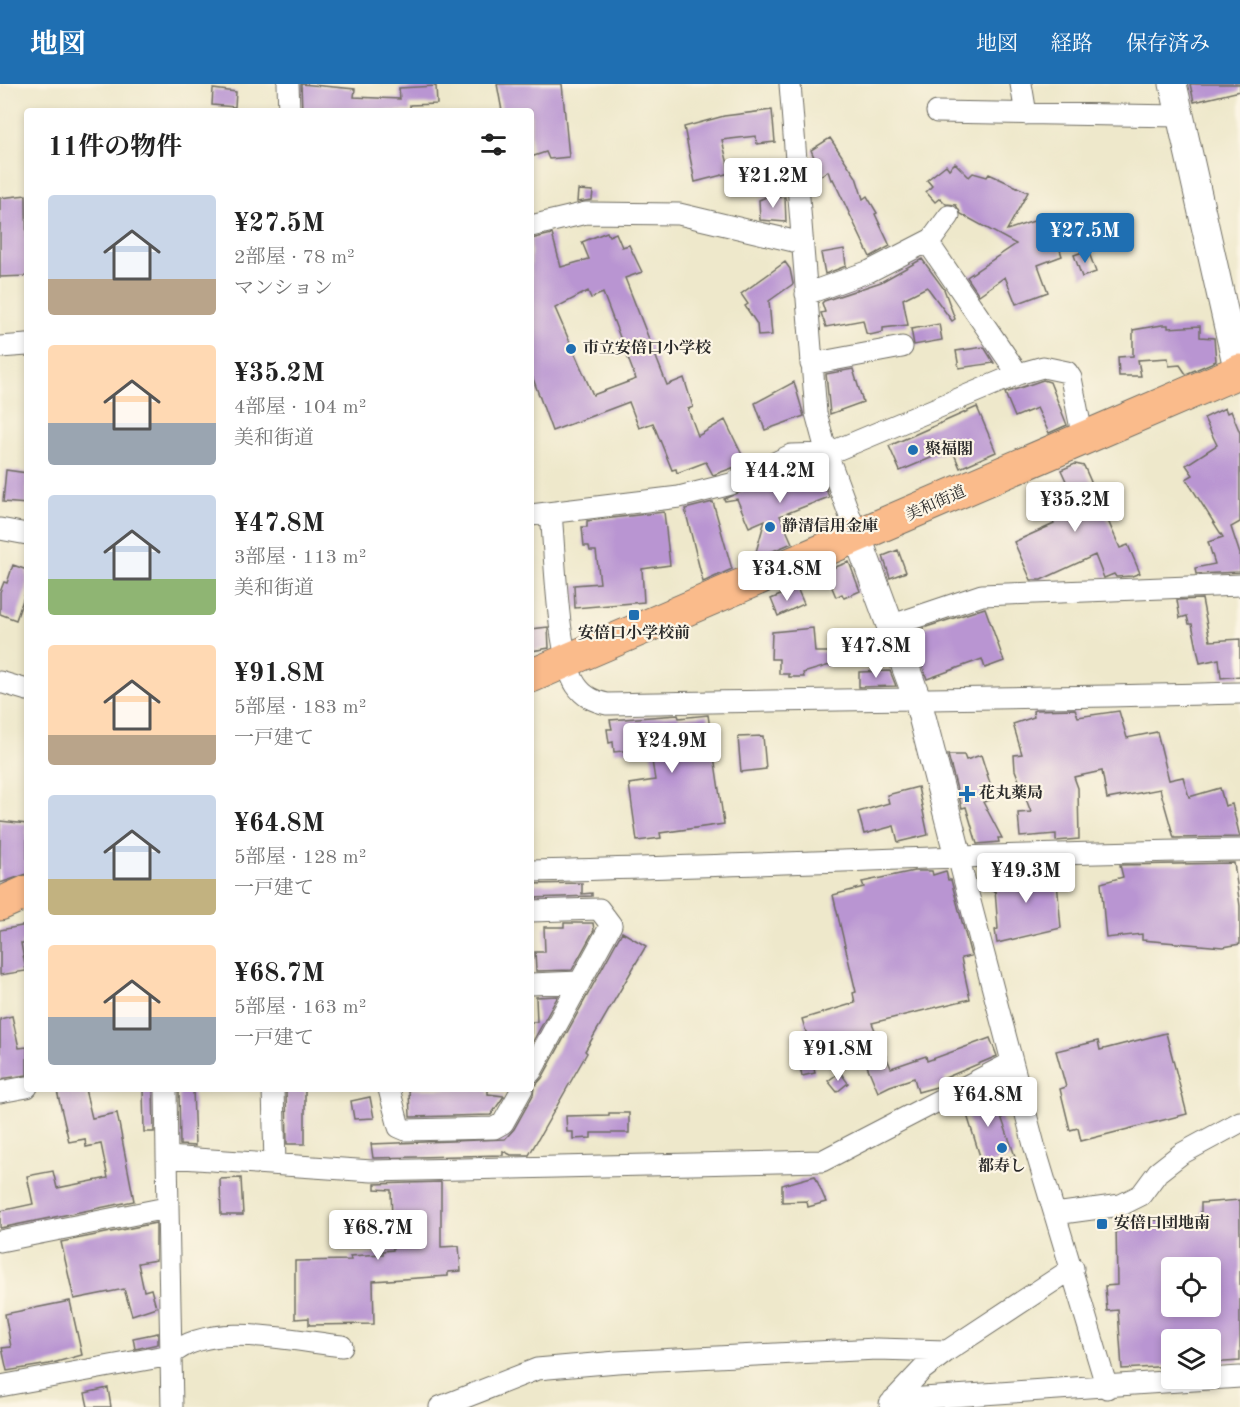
<!DOCTYPE html>
<html lang="ja">
<head>
<meta charset="utf-8">
<style>
	:root { --surface:#fff; --page:#f6f6f6; --text:#222; --muted:#767676; --accent:#1f6fb2 }
	body { margin:0; font-family:"Old Standard TT","Noto Serif JP",serif; background:var(--page); color:var(--text); height:100vh; display:flex; flex-direction:column; font-size:22px; white-space:nowrap }
	* { box-sizing:border-box; margin:0 }
	p { font-size:20px; color:var(--muted) }
	.icon { flex:none; width:33px; height:33px; fill:none; stroke:currentColor; stroke-width:2; stroke-linecap:round; stroke-linejoin:round }
	.map { position:relative; flex:1; overflow:hidden }
	.drawer { position:absolute; left:24px; top:24px; width:510px; height:984px; display:flex; flex-direction:column; background:var(--surface); border-radius:6px; box-shadow:0 3px 9px #0003 }
	.drawer>* { flex:none }
	.buttons { position:absolute; left:1161px; top:1173px; display:grid; gap:12px }
	.buttons a { display:grid; place-items:center; width:60px; height:60px; border-radius:6px; background:var(--surface); box-shadow:0 3px 9px #0003; font-size:30px }
	.price { position:absolute; translate:-50% -51px; padding:0 14px; border-radius:6px; background:#fff; color:#222; font-size:20px; line-height:39px; filter:drop-shadow(0 2px 3px #0008) }
	.price::after { content:''; position:absolute; left:50%; top:36px; width:18px; height:14px; margin-left:-9px; background:inherit; clip-path:polygon(0 0,100% 0,50% 100%) }
	.price.current { background:var(--accent); color:#fff }
	ul { padding:0; list-style:none }
	li { display:flex; align-items:center; gap:18px; height:150px; padding:0 24px }
	li span { display:grid; place-items:center; flex:none; width:168px; height:120px; border-radius:6px; color:#555 }
	li>.icon { margin-inline-start:auto }
	span .icon { width:72px; height:72px; fill:#fffc; stroke-width:1 }
	li b { font-size:26px }
	h2 { display:flex; justify-content:space-between; align-items:center; height:72px; padding:0 24px; font-size:26px }
	header { display:flex; align-items:center; gap:36px; box-sizing:border-box; height:84px; padding:0 30px; background:var(--accent); color:#fff }
	header strong { font-size:28px }
	nav { display:flex; gap:33px; margin-inline-start:auto; font-size:21px }
	.map>svg:first-child { display:block }
	.building { fill:#b995d2; fill-rule:evenodd }
	.lines { fill:none; stroke-linecap:round; stroke-linejoin:round }
	.minor-casing { stroke:#6f6d63; stroke-width:23 }
	.tertiary-casing { stroke:#6f6d63; stroke-width:29 }
	.primary-casing { stroke:#6f6d63; stroke-width:35 }
	.minor { stroke:#fff; stroke-width:21 }
	.tertiary { stroke:#fff; stroke-width:27 }
	.primary { stroke:#fabb8b; stroke-width:33 }
	.poi-dot { fill:#1f6fb2; stroke:#fcf5e5; stroke-width:2 }
	.labels { text-anchor:middle; dominant-baseline:central; stroke-width:4.5; stroke-linejoin:round; paint-order:stroke }
	.poi-label { font-size:16px; font-weight:bold; fill:#2b2b2b; stroke:#fcf5e5; text-anchor:start }
	.street-label { font-size:16px; fill:#2b2b2b; stroke:#fcf5e5 }
</style>
</head>
<body>
<header>
<strong>地図</strong>
<nav><a>地図</a><a>経路</a><a>保存済み</a></nav>
</header>
<div class="map">
<svg width="1240" height="1323" viewBox="0 0 1240 1323">
	<rect width="100%" height="100%" fill="#fcf5e5"/>
	<filter id="ink" filterUnits="userSpaceOnUse"><feTurbulence type="fractalNoise" baseFrequency=".0167" numOctaves="2"/><feDisplacementMap in="SourceGraphic" scale="12" xChannelSelector="R" yChannelSelector="G"/><feConvolveMatrix kernelMatrix="1 2 1 2 8 2 1 2 1" color-interpolation-filters="sRGB"/></filter>
	<filter id="wash" filterUnits="userSpaceOnUse"><feTurbulence type="fractalNoise" baseFrequency=".008" numOctaves="4" result="noise"/><feDisplacementMap in="SourceGraphic" scale="24" xChannelSelector="R" yChannelSelector="G"/><feGaussianBlur stdDeviation="1.35" result="paint"/><feColorMatrix in="noise" values="0 0 0 0 0 0 0 0 0 0 0 0 0 0 0 0 0 1.4 0 .05"/><feComposite in="paint" operator="in"/></filter>
	<g filter="url(#wash)">
		<rect width="100%" height="100%" fill="#eee8cb"/>
		<g id="blocks">
			<path class="building" d="M301 0 355 5 354 13 400 15 399 4 436 2 437 20 410 21V27H302Z
				M497 0H562L569 73 549 75 546 68 531 73V27H502Z
				M1190 0H1240V7L1194 18Z
				M213 5 236 8 235 23 212 21Z
				M772 26 775 58 757 60 756 52 722 56 730 89 695 98 684 43 724 32Z
				M830 54 856 93 863 115 867 112 877 129 875 130 890 162 870 173 833 95 831 96 828 87 817 94 810 82 816 78 811 66Z
				M955 79 969 93 973 89 987 93 989 90 1028 108 1007 146 1049 132 1062 172 1038 181 1048 208 1016 220 1005 193 979 211 967 193 1016 160 961 130 956 121 946 120 940 114 935 118 926 108 932 102 927 96 946 81 949 85Z
				M578 106 593 107 592 116 577 118Z
				M773 110 775 114 785 113 786 138 760 136 759 116Z
				M26 111 27 192 0 193V114Z
				M607 148 609 152 616 149 622 163 629 161 642 188 625 194 667 301 684 294 693 323 688 325 698 352 725 336 746 379 713 391 706 378 677 389 676 385 672 386 653 339 639 344 629 318 552 347 531 289V155L552 150 561 183 589 175 582 158ZM588 207 591 214 603 209 636 295 593 311 555 224Z
				M844 165 846 182 825 190 821 169Z
				M1088 166 1096 188 1082 193 1074 171Z
				M922 175 944 205 955 235 952 237 927 203 903 215 908 241 883 244V248L870 251 866 249 863 236 826 243 821 229 825 228 822 219 824 217 881 198Z
				M785 178 790 185 793 200 769 217 772 251 758 252 757 240 745 222 748 220 741 210Z
				M939 240 942 256 914 261 911 245Z
				M1162 241H1168V244L1200 242V253L1214 254 1216 277 1186 290 1180 281 1169 282 1168 274 1138 276 1141 292H1119L1118 273 1133 272V246Z
				M984 263 994 279 959 284 956 267Z
				M853 285 863 318 830 330 826 290Z
				M1043 296 1050 298 1067 341 1049 349 1037 324 1015 333 1005 309Z
				M794 298 804 332 765 346 755 319Z
				M977 323 996 368 960 384 952 365 900 387 889 362Z
				M1225 324 1227 329 1231 327 1240 349V438L1231 443 1240 470V488L1196 490 1195 484 1215 480 1208 458 1223 453 1186 395 1193 391 1186 381 1217 361 1204 334Z
				M1075 380 1084 382 1120 464 1128 461 1140 489 1132 492 1116 493 1114 490 1104 494 1095 471 1041 496H1031L1014 458 1054 440 1040 409 1066 397 1061 386Z
				M818 383 829 413 780 432 792 459 754 475 765 436 749 443 737 415 725 417 724 415 794 384Z
				M6 386 27 389V420L3 418Z
				M713 418 732 485 703 498 685 425Z
				M664 428 670 481 642 485 644 518 575 524 574 501 600 499 596 467H590L589 462H584L582 443H587V437Z
				M898 466 906 488 890 494 883 472Z
				M849 478 860 507 844 514 842 510 836 513 825 487Z
				M13 481 27 486V504L16 536 0 530V508L4 498 7 499Z
				M797 504 804 520 778 532 771 515Z
				M1202 515 1210 557 1240 555V592L1221 594 1219 575 1200 579 1192 540H1189L1187 532 1180 534 1177 516Z
				M985 524 1004 577 985 584 982 575 927 595 911 548Z
				M548 543 549 564 531 567V545Z
				M813 544 815 568H830V581L803 589 804 593H789V590H779V575H771L772 548Z
				M890 587 896 602 859 603V588Z
				M1075 625 1078 633 1119 627 1127 654 1157 648 1169 696 1183 693 1189 713 1220 704 1225 722 1232 720 1240 753 1174 754 1160 705 1107 715 1102 687 1074 693 1078 704 1079 755 1056 757V750L1020 753 1018 729 1031 728 1015 686 1014 671 1022 670 1013 640 1034 633 1033 627 1035 626Z
				M678 631 679 634 708 631 724 740 660 749 661 754 637 757 629 700 655 696 650 664 614 668 613 658 609 659 607 645H612L610 636Z
				M763 652 766 685 741 688 738 653Z
				M948 671H964L966 676 981 671 995 715 983 718 1002 754H998L999 758 977 760 966 723 962 724Z
				M918 703 928 751 898 758 894 742 864 750 858 728 889 719 887 711Z
				M0 737 27 740V790L0 799Z
				M1234 779 1240 822V860L1223 863 1142 856V850L1106 854 1101 799 1123 793 1120 781Z
				M1043 783V787L1056 786 1061 844 997 859 995 846 998 845 995 806 992 807 990 791 1020 789 1024 796 1023 789 1028 788 1027 784Z
				M914 787H932L933 791 946 787 948 796H951L971 872 961 874 970 915 872 939 891 984 926 972 927 977 990 954 997 972 945 994 946 998 940 1002 918 1008 914 994 890 1002 878 1008 854 951 811 964 802 935 855 919 853 909 856 908 833 811 864 803 862 798Z
				M582 799V810L592 809V812L531 814V800Z
				M564 839H593L594 846 572 886 536 887 535 868H545L544 843H564Z
				M27 841V859H21L26 887 0 891V846Z
				M622 848 646 862 585 967 587 969 529 1071H511L503 1067V1071L373 1074 371 1060 505 1055 514 1045 533 1011 534 1003 542 994Z
				M558 912 531 961V938H537L536 913Z
				M12 932 19 964 27 963V991L0 995V935Z
				M1166 949 1187 1030 1081 1057 1078 1044 1070 1046 1060 1005 1066 1003 1056 967 1098 957 1100 966Z
				M812 974 815 989 802 992 799 978Z
				M840 988 848 999 837 1008 828 997Z
				M991 1004 1015 1072 983 1082 963 1018Z
				M65 1005H85L92 1034 117 1029 134 1117 0 1144V1127L33 1120 27 1092 53 1087 57 1104 108 1094 101 1060 86 1063 85 1055 69 1058 57 1007Z
				M143 1005H153L154 1048H144Z
				M179 1005H193L195 1062 180 1061Z
				M286 1005H305V1060H287Z
				M409 1005H488V1010L504 1012 491 1031 410 1033Z
				M370 1013 374 1034 354 1035 351 1017Z
				M609 1029H629V1049H591V1054L573 1055V1048H567L566 1032 609 1031Z
				M815 1092 826 1118 808 1123 807 1117 782 1118V1101Z
				M241 1094 243 1131H221L220 1095Z
				M441 1098V1163L459 1162 461 1187 448 1188V1192L373 1197 374 1240 309 1241V1234L295 1235V1177L351 1176 350 1172 383 1170V1167L393 1166 391 1106 375 1105V1100Z
				M1240 1116V1277L1210 1279V1256H1172V1282L1122 1285 1118 1226 1107 1227 1105 1202 1117 1201 1116 1139 1201 1133V1119ZM1172 1184H1210V1222H1172Z
				M156 1139V1176L138 1179 144 1207 151 1205 156 1223 132 1231 124 1205 74 1215 61 1158Z
				M70 1217 82 1271 49 1280 7 1287 2 1264 11 1263 5 1230Z
				M158 1249V1260L135 1265 133 1254Z
				M108 1304 111 1323H88L85 1309Z"/>
		</g>
	</g>
	<g filter="url(#ink)">
		<use href="#blocks" fill-opacity="0" stroke="#6f6d63" stroke-width="1.5"/>
		<g class="lines">
			<defs>
				<path id="minor" d="M288 0 289 27
					M790 0 816 329 827 370 858 454
					M1021 0 1026 30
					M937 28 1180 32
					M949 132 932 155 931 163 1018 290
					M531 142 586 129 679 130 802 159
					M806 210 870 187 932 155
					M0 263 27 261
					M811 280 902 263
					M551 429C555 468 557 573 576 601 584 613 594 617 607 620 818 615 1029 615 1240 609
					M531 431 679 413 731 400 791 371 827 370 1018 290 1043 283 1067 288 1071 294 1083 355
					M0 445 27 450
					M890 542 982 511 1240 501
					M0 598 27 606
					M958 772 1034 1061 1107 1304
					M531 787C767 781 1003 769 1240 766
					M531 827 599 825 611 841 531 988
					M531 900 580 898
					M166 1005 167 1073 372 1087 822 1077 1011 979
					M273 1005 275 1080
					M389 1005 399 1043 406 1046 494 1044 503 1039 522 1005
					M0 1008 27 1003
					M167 1073 172 1323
					M1055 1130 1121 1121 1141 1111 1158 1088 1181 1070 1240 1038
					M0 1157 166 1124
					M0 1302 171 1271C209 1236 293 1257 342 1262
					M893 1316 1240 1293
					M890 1320 922 1286 947 1267 1073 1184
					M440 1323 537 1285 617 1278 877 1265 947 1267"/>
				<path id="tertiary" d="M1173 0 1238 288
					M858 454 918 617 958 772"/>
				<path id="primary" d="M531 592 1240 287
					M0 820 27 808"/>
			</defs>
			<use href="#minor" class="minor-casing"/>
			<use href="#tertiary" class="tertiary-casing"/>
			<use href="#primary" class="primary-casing"/>
			<use href="#minor" class="minor"/>
			<use href="#tertiary" class="tertiary"/>
			<use href="#primary" class="primary"/>
		</g>
	</g>
	<g class="poi-dot">
		<circle cx="571" cy="265" r="6"/>
		<circle cx="913" cy="366" r="6"/>
		<circle cx="770" cy="443" r="6"/>
		<rect x="628" y="525" width="12" height="12" rx="3"/>
		<path d="M964 701h6v6h6v6h-6v6h-6v-6h-6v-6h6z"/>
		<circle cx="1002" cy="1064" r="6"/>
		<rect x="1096" y="1134" width="12" height="12" rx="3"/>
	</g>
	<g class="labels">
		<g class="poi-label">
			<text x="583" y="265">市立安倍口小学校</text>
			<text x="925" y="366">聚福閣</text>
			<text x="782" y="443">静清信用金庫</text>
			<text x="634" y="550" text-anchor="middle">安倍口小学校前</text>
			<text x="979" y="710">花丸薬局</text>
			<text x="1002" y="1083" text-anchor="middle">都寿し</text>
			<text x="1114" y="1140">安倍口団地南</text>
		</g>
		<g class="street-label">
			<text transform="translate(936 420) rotate(-24)">美和街道</text>
		</g>
	</g>
</svg>
<div class="buttons">
<a><svg class="icon" aria-label="locate" viewBox="0 0 24 24"><circle cx="12" cy="12" r="6"/><path d="M12 2v4M12 18v4M2 12h4M18 12h4"/></svg></a>
<a><svg class="icon" aria-label="layers" viewBox="0 0 24 24"><path d="M12 4l9 5-9 5-9-5zM3 14l9 5 9-5"/></svg></a>
</div>
<b class="price" style="left:773px;top:125px">¥21.2M</b>
<b class="price current" style="left:1085px;top:180px">¥27.5M</b>
<b class="price" style="left:780px;top:420px">¥44.2M</b>
<b class="price" style="left:1075px;top:449px">¥35.2M</b>
<b class="price" style="left:787px;top:518px">¥34.8M</b>
<b class="price" style="left:876px;top:595px">¥47.8M</b>
<b class="price" style="left:672px;top:690px">¥24.9M</b>
<b class="price" style="left:1026px;top:820px">¥49.3M</b>
<b class="price" style="left:838px;top:998px">¥91.8M</b>
<b class="price" style="left:988px;top:1044px">¥64.8M</b>
<b class="price" style="left:378px;top:1177px">¥68.7M</b>
<section class="drawer">
<h2>11件の物件<svg class="icon" aria-label="filters" viewBox="0 0 24 24"><path d="M4 7h16M4 17h16"/><circle cx="9" cy="7" r="2"/><circle cx="15" cy="17" r="2"/></svg></h2>
<ul>
<li><span style="background:linear-gradient(#c9d6e8 70%,#b9a48a 0)"><svg class="icon" aria-label="home" viewBox="0 0 24 24"><path d="M3 11l9-7 9 7M6 9v11h12V9"/></svg></span><div><b>¥27.5M</b><p>2部屋 · 78 m²</p><p>マンション</p></div></li>
<li><span style="background:linear-gradient(#ffd9b3 65%,#9aa5b1 0)"><svg class="icon" aria-label="home" viewBox="0 0 24 24"><path d="M3 11l9-7 9 7M6 9v11h12V9"/></svg></span><div><b>¥35.2M</b><p>4部屋 · 104 m²</p><p>美和街道</p></div></li>
<li><span style="background:linear-gradient(#c9d6e8 70%,#8fb573 0)"><svg class="icon" aria-label="home" viewBox="0 0 24 24"><path d="M3 11l9-7 9 7M6 9v11h12V9"/></svg></span><div><b>¥47.8M</b><p>3部屋 · 113 m²</p><p>美和街道</p></div></li>
<li><span style="background:linear-gradient(#ffd9b3 75%,#b9a48a 0)"><svg class="icon" aria-label="home" viewBox="0 0 24 24"><path d="M3 11l9-7 9 7M6 9v11h12V9"/></svg></span><div><b>¥91.8M</b><p>5部屋 · 183 m²</p><p>一戸建て</p></div></li>
<li><span style="background:linear-gradient(#c9d6e8 70%,#c2b280 0)"><svg class="icon" aria-label="home" viewBox="0 0 24 24"><path d="M3 11l9-7 9 7M6 9v11h12V9"/></svg></span><div><b>¥64.8M</b><p>5部屋 · 128 m²</p><p>一戸建て</p></div></li>
<li><span style="background:linear-gradient(#ffd9b3 60%,#9aa5b1 0)"><svg class="icon" aria-label="home" viewBox="0 0 24 24"><path d="M3 11l9-7 9 7M6 9v11h12V9"/></svg></span><div><b>¥68.7M</b><p>5部屋 · 163 m²</p><p>一戸建て</p></div></li>
</ul>
</section>
</div>
</body>
</html>
